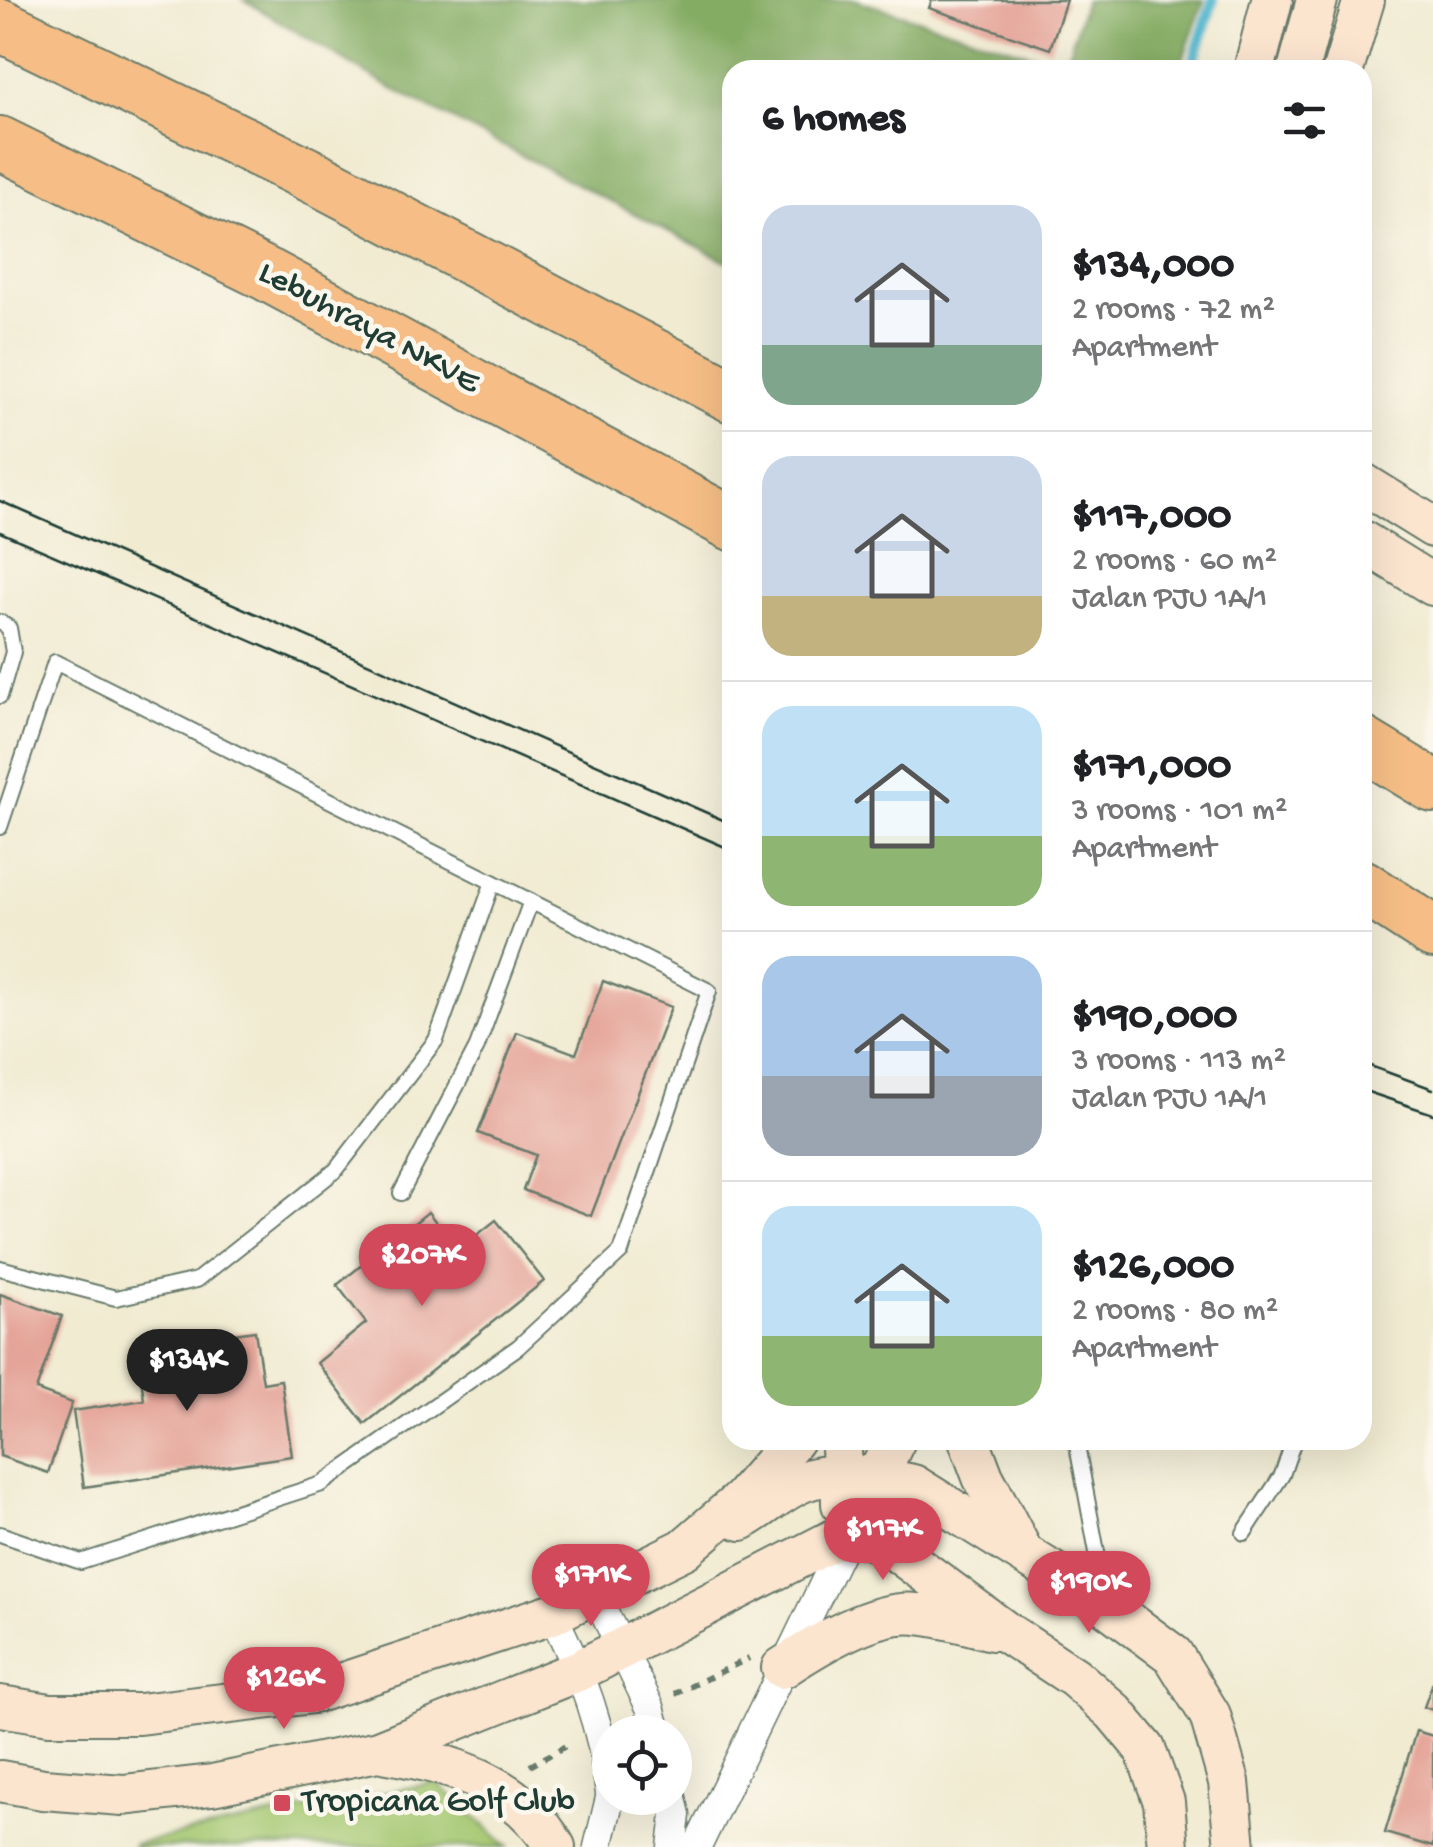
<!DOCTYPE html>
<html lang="en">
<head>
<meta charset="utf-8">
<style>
	:root { --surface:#fff; --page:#f2f2f2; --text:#202124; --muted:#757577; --line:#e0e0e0; --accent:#d1495b }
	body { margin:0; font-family:"Gochi Hand",sans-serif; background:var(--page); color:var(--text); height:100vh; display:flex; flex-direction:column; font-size:38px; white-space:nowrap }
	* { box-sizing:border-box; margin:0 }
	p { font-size:32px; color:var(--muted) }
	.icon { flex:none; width:55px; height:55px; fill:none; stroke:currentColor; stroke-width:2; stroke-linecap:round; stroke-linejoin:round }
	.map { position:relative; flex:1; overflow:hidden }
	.drawer { position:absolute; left:722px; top:60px; width:650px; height:1390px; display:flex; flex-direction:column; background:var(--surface); border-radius:30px; box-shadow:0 10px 40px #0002 }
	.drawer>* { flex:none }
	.tools { position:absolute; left:592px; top:1715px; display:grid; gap:20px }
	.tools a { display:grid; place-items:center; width:100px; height:100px; border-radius:50%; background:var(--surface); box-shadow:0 10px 40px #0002; font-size:50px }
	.price { position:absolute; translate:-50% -85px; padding:0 22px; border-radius:35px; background:var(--accent); color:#fff; font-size:32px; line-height:65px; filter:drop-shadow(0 2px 5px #0008) }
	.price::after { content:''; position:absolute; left:50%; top:60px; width:30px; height:22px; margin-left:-15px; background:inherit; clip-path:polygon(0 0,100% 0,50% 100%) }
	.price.active { background:#222; color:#fff }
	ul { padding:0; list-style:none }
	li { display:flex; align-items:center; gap:30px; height:250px; padding:0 40px }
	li+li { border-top:2px solid var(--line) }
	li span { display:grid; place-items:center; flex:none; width:280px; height:200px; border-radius:30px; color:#555 }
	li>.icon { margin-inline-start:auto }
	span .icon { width:120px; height:120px; fill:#fffc; stroke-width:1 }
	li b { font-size:42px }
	h2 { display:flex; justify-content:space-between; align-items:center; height:120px; padding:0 40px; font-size:42px }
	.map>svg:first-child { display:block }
	.green { fill:#a5c871; stroke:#628252; stroke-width:2.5 }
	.forest { fill:#84ac63; stroke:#52744c; stroke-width:2.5 }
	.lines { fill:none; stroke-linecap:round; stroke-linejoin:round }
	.stream { stroke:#50b6cf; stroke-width:11 }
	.building { fill:#e5a499 }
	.lane-casing { stroke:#687a6b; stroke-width:18 }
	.street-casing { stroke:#687a6b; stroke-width:31 }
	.secondary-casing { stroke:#687a6b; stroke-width:44 }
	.highway-casing { stroke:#687a6b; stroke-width:56 }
	.path { stroke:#687a6b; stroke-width:6; stroke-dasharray:8 8; stroke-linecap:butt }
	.lane { stroke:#fff; stroke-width:14 }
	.street { stroke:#fff; stroke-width:28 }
	.secondary { stroke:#fbe5cf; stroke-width:40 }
	.highway { stroke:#f6be86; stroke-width:52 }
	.tram { stroke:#1f3d34; stroke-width:2.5 }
	.poi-dot { fill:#d1495b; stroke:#fbf7ec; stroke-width:4 }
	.labels { text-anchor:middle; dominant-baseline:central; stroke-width:9; stroke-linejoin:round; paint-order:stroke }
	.street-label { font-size:35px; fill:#1f3d34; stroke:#fbf7ec }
	.poi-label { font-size:35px; fill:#1f3d34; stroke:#fbf7ec; text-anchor:start }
</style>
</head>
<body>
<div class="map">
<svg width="1433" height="1847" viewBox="0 0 1433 1847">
	<rect width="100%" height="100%" fill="#fbf7ec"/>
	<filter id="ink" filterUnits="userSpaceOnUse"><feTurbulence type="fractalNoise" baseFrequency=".01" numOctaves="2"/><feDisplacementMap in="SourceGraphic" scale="20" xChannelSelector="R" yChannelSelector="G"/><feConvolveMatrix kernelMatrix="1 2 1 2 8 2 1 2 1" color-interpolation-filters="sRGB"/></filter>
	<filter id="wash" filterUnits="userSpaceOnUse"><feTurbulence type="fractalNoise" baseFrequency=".0048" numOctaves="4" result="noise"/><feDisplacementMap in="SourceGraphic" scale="40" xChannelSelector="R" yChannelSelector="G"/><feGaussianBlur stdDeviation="2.25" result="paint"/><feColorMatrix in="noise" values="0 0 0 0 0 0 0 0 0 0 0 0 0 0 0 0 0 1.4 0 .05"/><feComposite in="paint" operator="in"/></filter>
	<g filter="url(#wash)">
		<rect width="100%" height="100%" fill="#f1ebd2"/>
		<path class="green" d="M436 1782 508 1847H132L134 1844Z"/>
		<path class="forest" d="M244 0H856L1065 65 1085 0H1204L1179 70H732V264L387 86Z"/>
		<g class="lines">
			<path class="stream" d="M1191 70 1213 0"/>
		</g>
		<g id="blocks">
			<path class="building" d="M932 0H1066L1050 49 929 8Z
				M603 981 671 1007 591 1216 523 1190 536 1155 478 1133 517 1032 576 1054Z
				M428 1212 458 1250 496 1220 544 1281 365 1424 317 1363 366 1323 337 1285Z
				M0 1294 62 1316 36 1390 72 1403 48 1473 0 1456Z
				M255 1331 263 1383 281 1380 292 1456 84 1487 73 1411 144 1400 137 1348Z
				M1433 1682V1710L1424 1707Z
				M1416 1731 1433 1736V1847L1385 1833Z"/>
		</g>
	</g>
	<g filter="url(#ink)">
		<use href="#blocks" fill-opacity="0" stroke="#687a6b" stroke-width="2.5"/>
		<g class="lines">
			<defs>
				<path id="lane" d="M0 622 9 628 13 652 0 696
					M0 827 55 662 709 991 621 1252 518 1347 322 1484 81 1562 0 1534
					M401 1193 477 1047 531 901
					M0 1268 116 1298 197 1280 336 1170 436 1040 493 882
					M1076 1440 1105 1595
					M1244 1533 1282 1475 1294 1440"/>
				<path id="street" d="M595 1594 650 1707 657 1732
					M552 1614C582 1673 603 1729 610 1794
					M598 1847 610 1798
					M672 1847 676 1815 672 1798
					M697 1847 849 1532"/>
				<path id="secondary" d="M1254 70 1272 0
					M1298 70 1317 0
					M1343 70 1364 0
					M1362 483 1433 527
					M1362 541 1433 585
					M841 1440 842 1504
					M969 1440 983 1477 1021 1549
					M741 1520C762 1509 780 1491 802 1482 835 1468 879 1478 913 1485L1107 1606 1173 1655 1210 1715 1229 1782 1235 1847
					M849 1532 888 1545 1007 1633 1074 1677 1114 1712 1145 1749 1164 1802 1168 1847
					M782 1668C815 1646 875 1609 917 1614 942 1616 968 1624 993 1630
					M0 1706 50 1714H139L313 1693 552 1614 684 1549 741 1500 793 1440
					M378 1751C450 1764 516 1780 555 1847
					M0 1781 43 1789 123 1795 212 1785 378 1751 580 1670 849 1532 895 1440"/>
				<path id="highway" d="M0 25 322 181 732 396
					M0 143 268 275 732 524
					M1362 743 1433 786
					M1362 886 1433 932"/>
			</defs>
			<use href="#lane" class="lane-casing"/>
			<use href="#street" class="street-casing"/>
			<use href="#secondary" class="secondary-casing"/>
			<use href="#highway" class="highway-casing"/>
			<path class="path" d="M675 1694 749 1658
				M530 1766 571 1743"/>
			<use href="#lane" class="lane"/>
			<use href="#street" class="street"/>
			<use href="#secondary" class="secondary"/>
			<use href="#highway" class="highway"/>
			<path class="tram" d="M0 501 732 824
				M0 532 732 850
				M1362 1063 1433 1089
				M1362 1090 1433 1114"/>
		</g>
	</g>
	<rect class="poi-dot" x="272" y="1793" width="20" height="20" rx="5"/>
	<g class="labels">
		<g class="street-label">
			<text transform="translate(368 329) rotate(28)">Lebuhraya NKVE</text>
		</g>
		<g class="poi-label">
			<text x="302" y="1803">Tropicana Golf Club</text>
		</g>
	</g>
</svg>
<div class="tools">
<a><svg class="icon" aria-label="locate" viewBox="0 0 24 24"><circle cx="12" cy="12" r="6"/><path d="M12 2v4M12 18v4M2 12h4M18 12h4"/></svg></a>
</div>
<b class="price" style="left:422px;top:1309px">$207K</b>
<b class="price active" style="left:187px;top:1414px">$134K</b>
<b class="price" style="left:883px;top:1583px">$117K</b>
<b class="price" style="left:591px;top:1629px">$171K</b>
<b class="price" style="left:1089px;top:1636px">$190K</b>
<b class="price" style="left:284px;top:1732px">$126K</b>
<section class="drawer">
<h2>6 homes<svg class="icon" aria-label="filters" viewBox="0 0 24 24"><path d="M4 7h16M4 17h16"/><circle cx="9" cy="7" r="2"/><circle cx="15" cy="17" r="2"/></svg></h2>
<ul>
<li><span style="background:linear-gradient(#c9d6e8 70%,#7fa58c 0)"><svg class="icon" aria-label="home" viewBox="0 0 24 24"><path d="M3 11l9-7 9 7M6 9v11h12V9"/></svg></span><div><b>$134,000</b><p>2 rooms · 72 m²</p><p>Apartment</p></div></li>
<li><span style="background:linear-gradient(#c9d6e8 70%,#c2b280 0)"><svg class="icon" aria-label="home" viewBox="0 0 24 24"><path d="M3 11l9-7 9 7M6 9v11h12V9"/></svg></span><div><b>$117,000</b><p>2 rooms · 60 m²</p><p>Jalan PJU 1A/1</p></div></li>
<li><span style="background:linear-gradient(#bfe0f5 65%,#8fb573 0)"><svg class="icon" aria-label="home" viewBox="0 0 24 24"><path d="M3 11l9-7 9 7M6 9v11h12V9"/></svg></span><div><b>$171,000</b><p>3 rooms · 101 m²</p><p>Apartment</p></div></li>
<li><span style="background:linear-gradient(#a9c7e8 60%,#9aa5b1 0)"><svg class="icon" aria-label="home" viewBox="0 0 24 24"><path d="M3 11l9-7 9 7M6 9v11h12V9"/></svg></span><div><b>$190,000</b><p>3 rooms · 113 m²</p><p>Jalan PJU 1A/1</p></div></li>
<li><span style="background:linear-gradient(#bfe0f5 65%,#8fb573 0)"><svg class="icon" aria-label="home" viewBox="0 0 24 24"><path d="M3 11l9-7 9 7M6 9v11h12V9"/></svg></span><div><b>$126,000</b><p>2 rooms · 80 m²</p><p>Apartment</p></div></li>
</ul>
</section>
</div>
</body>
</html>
